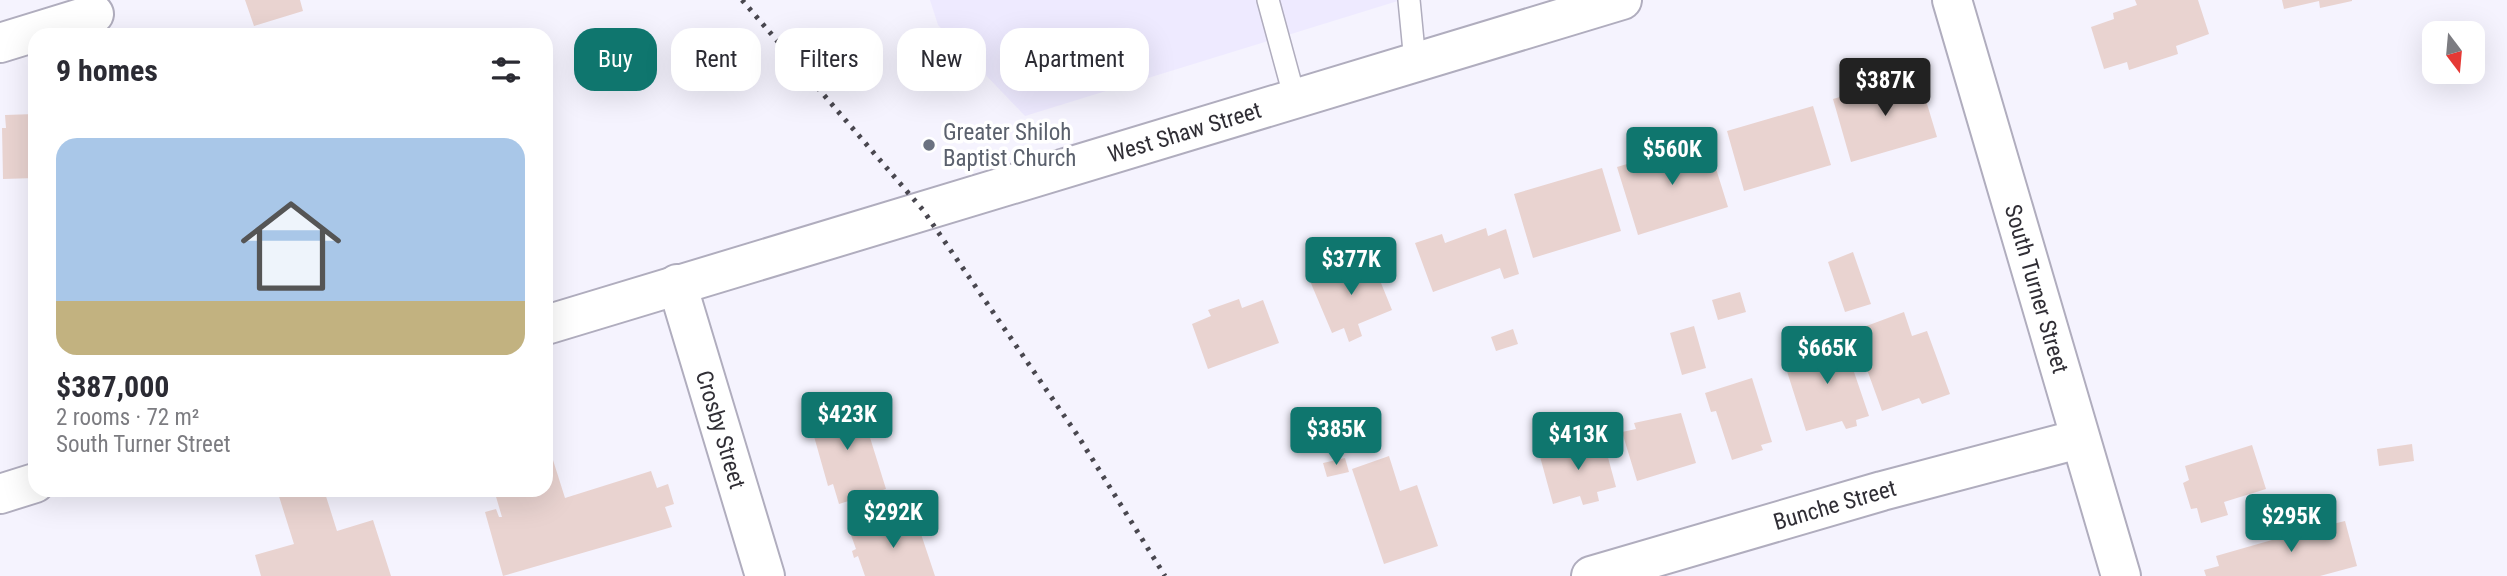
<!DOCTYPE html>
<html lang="en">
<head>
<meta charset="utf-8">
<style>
	:root { --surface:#fff; --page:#f2f2f3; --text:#2b2b33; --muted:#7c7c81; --line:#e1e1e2; --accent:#0f766e }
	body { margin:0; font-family:"Roboto Condensed",sans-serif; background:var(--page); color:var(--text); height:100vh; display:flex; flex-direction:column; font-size:26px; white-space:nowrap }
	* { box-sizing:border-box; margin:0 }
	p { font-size:23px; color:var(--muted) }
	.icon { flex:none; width:38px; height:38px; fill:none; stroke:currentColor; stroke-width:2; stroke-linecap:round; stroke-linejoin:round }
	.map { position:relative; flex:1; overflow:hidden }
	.drawer { position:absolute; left:28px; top:28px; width:525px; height:469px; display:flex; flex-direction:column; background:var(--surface); border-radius:21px; box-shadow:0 7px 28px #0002 }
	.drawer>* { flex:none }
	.top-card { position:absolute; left:574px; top:28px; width:665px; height:63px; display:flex; gap:14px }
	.needle { width:46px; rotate:164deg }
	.fabs { position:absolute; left:2422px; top:21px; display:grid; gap:14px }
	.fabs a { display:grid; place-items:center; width:63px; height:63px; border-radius:14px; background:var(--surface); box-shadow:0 7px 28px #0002; font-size:35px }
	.price { position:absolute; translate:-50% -60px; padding:0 16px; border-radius:7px; background:var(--accent); color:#fff; font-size:23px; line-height:46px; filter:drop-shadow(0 2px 4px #0008) }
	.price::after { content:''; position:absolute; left:50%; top:42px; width:21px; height:16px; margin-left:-10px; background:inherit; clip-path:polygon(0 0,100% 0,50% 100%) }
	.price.current { background:#222; color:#fff }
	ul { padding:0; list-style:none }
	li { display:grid; align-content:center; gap:14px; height:371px; padding:0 28px }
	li+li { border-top:2px solid var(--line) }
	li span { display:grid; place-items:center; height:217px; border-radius:21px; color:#555 }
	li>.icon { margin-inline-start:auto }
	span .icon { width:126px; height:126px; fill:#fffc; stroke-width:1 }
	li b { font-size:30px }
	h2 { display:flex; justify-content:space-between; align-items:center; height:84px; padding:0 28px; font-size:30px }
	.chip { padding:0 24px; border-radius:21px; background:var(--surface); box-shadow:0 7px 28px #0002; font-size:24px; line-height:63px }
	.chip.current { background:var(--accent); color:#fff }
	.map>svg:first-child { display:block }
	.built { fill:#eeeaff }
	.building { fill:#e9d3d0 }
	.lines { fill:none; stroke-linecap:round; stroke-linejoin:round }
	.service-casing { stroke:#b0adbe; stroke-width:24 }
	.minor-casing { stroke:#b0adbe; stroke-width:42 }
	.service { stroke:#fff; stroke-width:21 }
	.minor { stroke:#fff; stroke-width:38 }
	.rail { stroke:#49474f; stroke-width:5; stroke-dasharray:3.5 7; stroke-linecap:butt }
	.worship-dot { fill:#6b7280; stroke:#fff; stroke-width:2.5 }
	.labels { text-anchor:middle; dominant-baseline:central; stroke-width:7; stroke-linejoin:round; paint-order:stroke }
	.worship-label { font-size:23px; fill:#5b616d; stroke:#fff; text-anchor:start }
	.street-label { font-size:23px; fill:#302e35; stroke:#fff }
</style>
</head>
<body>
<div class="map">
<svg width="2507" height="576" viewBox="0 0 2507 576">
	<rect width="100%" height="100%" fill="#f5f3fe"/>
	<path class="built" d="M930 0H1401L1025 116 938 25Z"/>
	<path class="building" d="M245 0H300L303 11 254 26Z
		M2135 0H2198L2209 34 2176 46 2178 54 2129 70 2127 62 2104 69 2091 27 2114 19 2113 13 2137 5Z
		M2282 0H2352V1L2320 8 2319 1 2284 9Z
		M1918 74 1937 137 1851 162 1833 99Z
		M1813 106 1831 165 1744 191 1727 131Z
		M35 114V178L3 179 2 128H6L5 115Z
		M1707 140 1728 207 1638 235 1617 167Z
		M1602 168 1621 231 1533 258 1514 194Z
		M1486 228 1488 236 1506 229 1519 274 1504 279 1500 268 1433 292 1415 243 1442 234 1445 243Z
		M1853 252 1871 304 1845 312 1828 262Z
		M1370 256 1392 310 1358 324 1362 336 1349 342 1344 328 1332 333 1310 281Z
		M1740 292 1746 312 1718 320 1712 300Z
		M1239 299 1242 308 1263 300 1279 343 1208 369 1192 324 1211 316 1208 310Z
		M1904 312 1912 336 1927 331 1950 394 1922 404 1919 398 1882 411 1853 331Z
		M1694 326 1706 368 1682 375 1670 333Z
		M1513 329 1518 344 1496 351 1491 337Z
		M1842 337 1846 349 1850 347 1857 370 1854 372 1869 416 1856 420 1857 426 1846 429 1842 421 1806 431 1784 362 1815 354 1813 345Z
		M1752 378 1772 442 1761 445 1763 450 1732 460 1716 411 1711 412 1705 393Z
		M858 399 886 489 839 504 833 484 828 486 808 415Z
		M1681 413 1696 463 1637 481 1622 432 1636 429 1634 423Z
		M1603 439 1616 487 1597 492 1599 501 1583 505 1580 496 1553 504 1539 453 1575 442 1576 446Z
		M547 441 565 498 651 471 657 488 668 484 674 504 665 507 672 527 503 576 485 512 496 509 499 517H502L494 490H546Z
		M2412 444 2414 461 2379 466 2377 449Z
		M2252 445 2266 489 2224 502 2228 515 2201 523 2197 508 2191 509 2183 483 2189 480 2185 466Z
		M1389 456 1400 491 1417 485 1438 546 1384 564 1352 469Z
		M1345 458 1349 472 1327 477 1323 463Z
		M277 490H324L337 531 373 520 391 576H261L255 555 294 544Z
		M914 513 935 576H865L858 556 854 558 852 551 856 549 851 535Z
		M2345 521 2357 566 2320 576H2206L2204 570 2219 566 2216 556 2272 540 2268 527 2289 522 2292 534Z"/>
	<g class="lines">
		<defs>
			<path id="service" d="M1268 0 1295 99
				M1409 0 1415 62"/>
			<g id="minor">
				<path id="s1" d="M1952 0 2121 576"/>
				<path d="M0 43 94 14"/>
				<path id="s2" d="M677 284 765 576"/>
				<path id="s3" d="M546 325 1622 0"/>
				<path d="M0 494 35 483"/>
				<path id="s4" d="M1591 576 1882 491 2079 439"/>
			</g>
		</defs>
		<use href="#service" class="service-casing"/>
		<use href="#minor" class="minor-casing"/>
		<use href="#service" class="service"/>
		<use href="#minor" class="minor"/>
		<path class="rail" d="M742 0 923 210 1078 436 1165 576"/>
	</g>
	<circle class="worship-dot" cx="929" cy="145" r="7"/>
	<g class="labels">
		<g class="worship-label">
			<text x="943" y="132">Greater Shiloh<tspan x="943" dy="26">Baptist Church</tspan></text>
		</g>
		<g class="street-label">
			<text stroke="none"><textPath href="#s3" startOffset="667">West Shaw Street</textPath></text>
			<text stroke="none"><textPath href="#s1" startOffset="301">South Turner Street</textPath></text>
			<text stroke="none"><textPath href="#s2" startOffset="152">Crosby Street</textPath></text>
			<text stroke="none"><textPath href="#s4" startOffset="254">Bunche Street</textPath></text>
		</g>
	</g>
</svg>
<div class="fabs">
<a><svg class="needle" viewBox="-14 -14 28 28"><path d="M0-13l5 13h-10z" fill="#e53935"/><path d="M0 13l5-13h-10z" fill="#7c7c81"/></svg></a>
</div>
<b class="price current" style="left:1885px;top:118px">$387K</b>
<b class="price" style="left:1672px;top:187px">$560K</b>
<b class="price" style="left:1351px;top:297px">$377K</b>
<b class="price" style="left:1827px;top:386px">$665K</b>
<b class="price" style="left:847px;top:452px">$423K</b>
<b class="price" style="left:1336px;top:467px">$385K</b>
<b class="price" style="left:1578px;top:472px">$413K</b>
<b class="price" style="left:893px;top:550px">$292K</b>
<b class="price" style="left:2291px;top:554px">$295K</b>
<div class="top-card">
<a class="chip current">Buy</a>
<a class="chip">Rent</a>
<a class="chip">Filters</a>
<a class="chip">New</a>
<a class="chip">Apartment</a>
</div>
<section class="drawer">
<h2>9 homes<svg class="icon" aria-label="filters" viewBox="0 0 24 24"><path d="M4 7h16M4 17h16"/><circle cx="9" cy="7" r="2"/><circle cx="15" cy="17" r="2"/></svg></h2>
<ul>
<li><span style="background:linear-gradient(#a9c7e8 75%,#c2b280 0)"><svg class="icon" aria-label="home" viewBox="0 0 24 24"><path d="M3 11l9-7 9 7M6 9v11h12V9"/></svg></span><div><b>$387,000</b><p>2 rooms · 72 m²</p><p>South Turner Street</p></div></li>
</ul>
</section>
</div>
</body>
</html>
